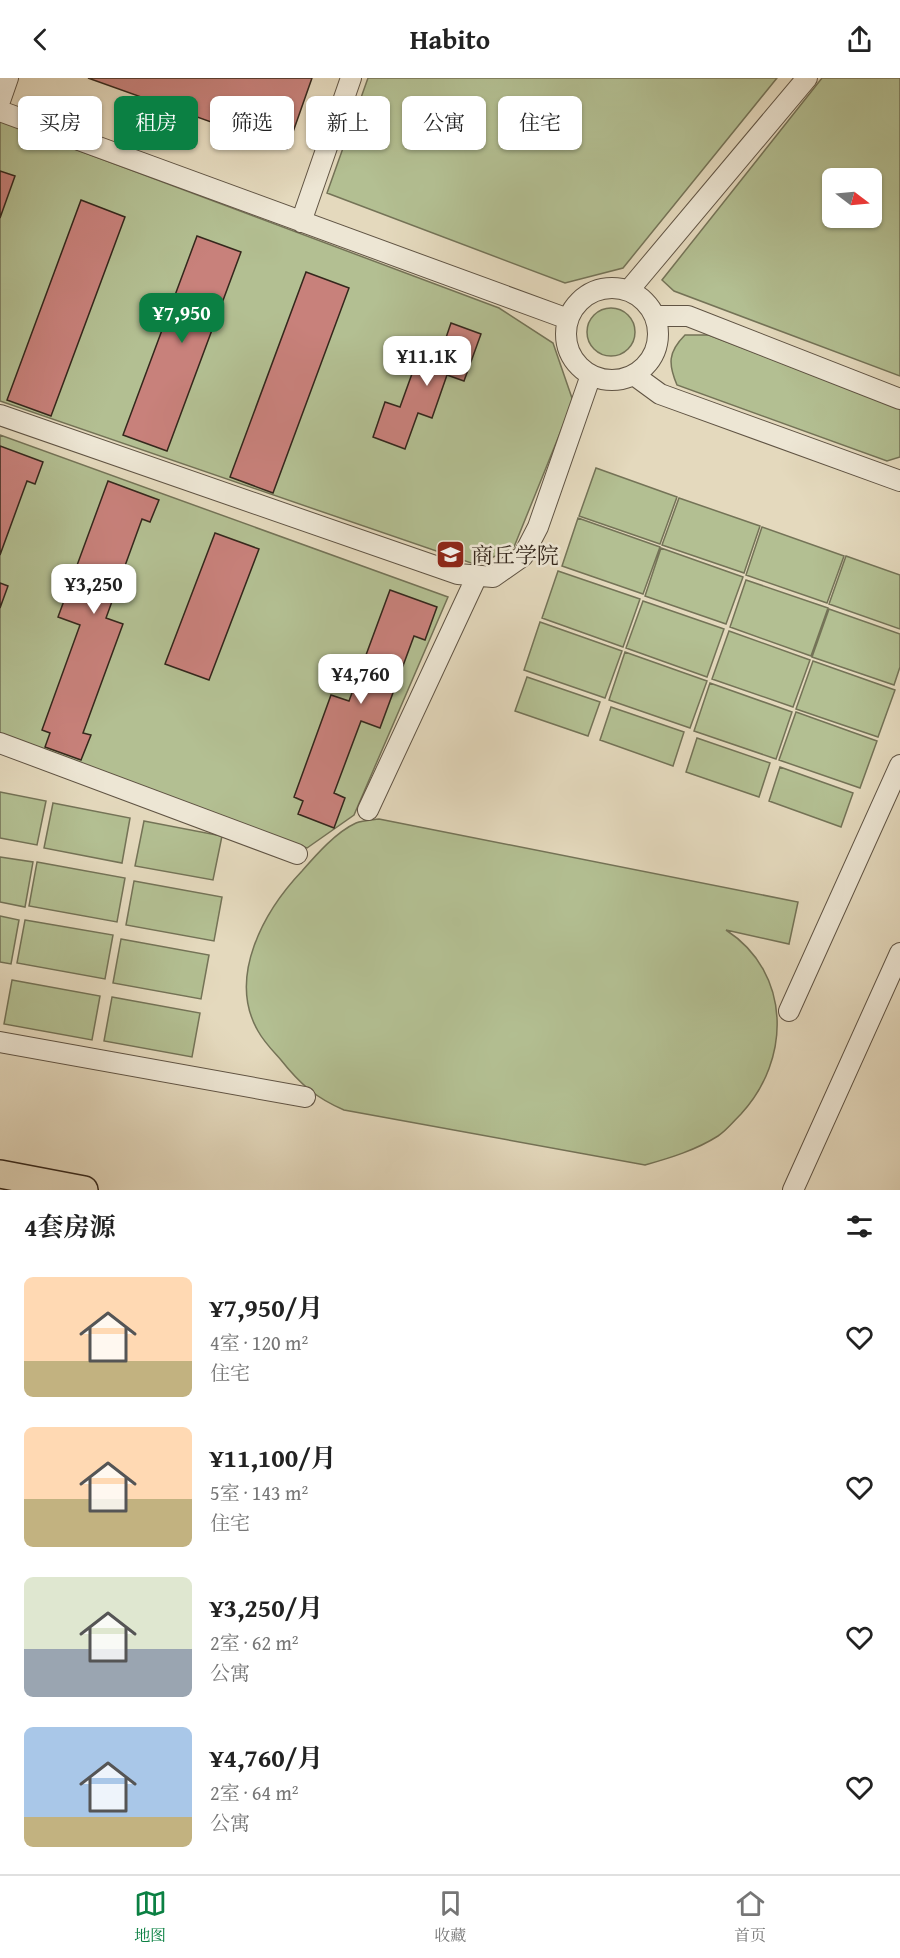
<!DOCTYPE html>
<html lang="zh">
<head>
<meta charset="utf-8">
<style>
	:root { --surface:#fff; --page:#f6f6f6; --text:#222; --muted:#767676; --line:#e0e0e0; --accent:#0b8043 }
	body { margin:0; font-family:"Gentium Book Plus","Noto Serif SC",serif; background:var(--page); color:var(--text); height:100vh; display:flex; flex-direction:column; font-size:22px; white-space:nowrap }
	* { box-sizing:border-box; margin:0 }
	p { font-size:20px; color:var(--muted) }
	.icon { flex:none; width:33px; height:33px; fill:none; stroke:currentColor; stroke-width:2; stroke-linecap:round; stroke-linejoin:round }
	.map { position:relative; height:1112px; overflow:hidden }
	.panel { display:flex; flex-direction:column; background:var(--surface); flex:1 }
	.panel>* { flex:none }
	.guide { position:absolute; left:18px; top:18px; width:864px; height:54px; display:flex; gap:12px }
	.needle { width:39px; rotate:106deg }
	.controls { position:absolute; left:822px; top:90px; display:grid; gap:12px }
	.controls a { display:grid; place-items:center; width:60px; height:60px; border-radius:9px; background:var(--surface); box-shadow:0 2px 4px #0004; font-size:30px }
	.price { position:absolute; translate:-50% -51px; padding:0 14px; border-radius:12px; background:#fff; color:#222; font-size:20px; line-height:39px; filter:drop-shadow(0 2px 3px #0008) }
	.price::after { content:''; position:absolute; left:50%; top:36px; width:18px; height:14px; margin-left:-9px; background:inherit; clip-path:polygon(0 0,100% 0,50% 100%) }
	.price.selected { background:var(--accent); color:#fff }
	ul { padding:0; list-style:none }
	li { display:flex; align-items:center; gap:18px; height:150px; padding:0 24px }
	li span { display:grid; place-items:center; flex:none; width:168px; height:120px; border-radius:9px; color:#555 }
	li>.icon { margin-inline-start:auto }
	span .icon { width:72px; height:72px; fill:#fffc; stroke-width:1 }
	li b { font-size:26px }
	h2 { display:flex; justify-content:space-between; align-items:center; height:72px; padding:0 24px; font-size:26px }
	.chip { padding:0 21px; border-radius:9px; background:var(--surface); box-shadow:0 2px 4px #0004; font-size:21px; line-height:54px }
	.chip.selected { background:var(--accent); color:#fff }
	header { display:flex; justify-content:space-between; align-items:center; height:78px; padding:0 24px; background:var(--surface); font-size:27px; font-weight:700 }
	.dock { display:flex; justify-content:space-around; align-items:center; height:84px; border-top:2px solid var(--line); background:var(--surface); font-size:16px; color:var(--muted) }
	.dock a { display:grid; justify-items:center; gap:3px }
	.dock .selected { color:var(--accent) }
	.map>svg:first-child { display:block }
	.green { fill:#b3bf92; stroke:#747357; stroke-width:1.5; fill-rule:evenodd }
	.building { fill:#c8817b; stroke:#34271c; stroke-width:1.5 }
	.lines { fill:none; stroke-linecap:round; stroke-linejoin:round }
	.minor-casing { stroke:#605444; stroke-width:22 }
	.highway-casing { stroke:#34271c; stroke-width:30 }
	.minor { stroke:#ede6d4; stroke-width:20 }
	.highway { stroke:#e4d9bd; stroke-width:27 }
	.labels { text-anchor:middle; dominant-baseline:central; stroke-width:5; stroke-linejoin:round; paint-order:stroke }
	.poi-label { font-size:22px; fill:#34271c; stroke:#ede6d4; text-anchor:start }
</style>
</head>
<body>
<header><svg class="icon" aria-label="back" viewBox="0 0 24 24"><path d="M15 5l-7 7 7 7"/></svg>Habito<svg class="icon" aria-label="share" viewBox="0 0 24 24"><path d="M12 15V3M7 8l5-5 5 5M5 13v7h14v-7"/></svg></header>
<div class="map">
<svg width="900" height="1112" viewBox="0 0 900 1112">
	<rect width="100%" height="100%" fill="#e4d9bd"/>
	<filter id="stains"><feTurbulence type="fractalNoise" baseFrequency=".00333" numOctaves="4"/><feColorMatrix values="0 0 0 0 .2 0 0 0 0 .09 0 0 0 0 .02 0 0 0 .5 -.17"/></filter>
	<radialGradient id="worn" r=".72"><stop offset=".6" stop-color="#630" stop-opacity="0"/><stop offset="1" stop-color="#630" stop-opacity=".3"/></radialGradient>
	<path class="green" d="M368 0H777L623 190 565 205 327 115Z
		M822 0H900V298L674 213 662 202ZM872 100V140H832V100Z
		M0 43 499 230 553 265 573 323 514 469 477 487 0 323Z
		M587 254a24 24 0 1 1 48 0a24 24 0 1 1-48 0Z
		M685 257H709L900 331V379L887 383 677 307C668 286 668 274 685 257Z
		M0 357 448 519 354 737 307 770 0 655Z
		M596 390 677 419 660 466 579 438Z
		M679 420 760 448 744 495 662 467Z
		M578 440 660 469 643 516 562 488Z
		M762 449 844 478 827 525 746 497Z
		M661 470 743 499 726 546 645 518Z
		M846 478 900 497V551L829 526Z
		M558 493 640 521 623 569 542 540Z
		M746 502 828 530 811 578 730 549Z
		M643 523 724 551 707 599 626 570Z
		M829 531 900 556V589L894 607 812 579Z
		M540 544 622 573 605 620 524 592Z
		M729 553 810 582 793 629 712 601Z
		M625 574 707 603 690 650 609 622Z
		M813 583 895 612 878 659 796 631Z
		M527 599 600 624 588 658 515 633Z
		M710 605 792 634 776 681 694 653Z
		M611 629 684 654 673 688 600 662Z
		M796 634 877 663 860 710 779 682Z
		M697 660 770 685 759 719 686 694Z
		M780 689 853 715 841 749 769 723Z
		M0 714 46 723 37 767 0 760Z
		M53 725 130 740 122 785 44 770Z
		M379 741 798 824 789 866 726 852C792 895 791 982 741 1036 734 1043 726 1053 718 1058 696 1072 670 1080 645 1087L344 1032C316 1020 300 1006 281 982 273 973 264 964 258 953 227 899 264 833 302 793 316 777 336 754 356 745 363 742 372 742 379 741Z
		M144 743 222 758 213 802 135 788Z
		M0 779 33 784 25 829 0 824Z
		M37 784 125 800 117 844 29 828Z
		M134 803 222 819 214 863 126 847Z
		M0 838 19 842 11 886 0 884Z
		M25 842 113 857 105 901 17 885Z
		M121 861 209 877 201 921 113 905Z
		M12 902 100 918 92 962 4 946Z
		M112 919 200 935 192 979 104 963Z"/>
	<path class="building" d="M88 0H312L287 71Z
		M0 93 15 98 0 140Z
		M81 122 125 139 51 338 7 322Z
		M197 158 241 174 167 373 123 357Z
		M306 194 349 210 273 415 230 399Z
		M451 245 481 256 464 303 447 297 432 340 418 335 405 371 373 359 385 324 400 329 417 282 436 289Z
		M0 368 43 384 35 406 27 403 0 477Z
		M108 403 159 422 150 444 142 441 106 540 123 546 83 655 91 657 81 682 45 669 50 655 42 652 80 547 58 539Z
		M215 455 259 471 209 602 165 586Z
		M0 505 8 508 0 530Z
		M390 512 437 529 425 562 414 558 380 650 361 643 334 715 345 720 334 750 298 736 303 723 294 719 331 617 349 623Z"/>
	<g class="lines">
		<defs>
			<path id="minor" d="M0 23 8 0
				M0 33 568 241
				M301 144 351 0
				M566 256a46 46 0 1 1 92 0a46 46 0 1 1-92 0Z
				M629 212 807 0
				M655 238H688L900 321
				M634 297 660 316 900 403
				M0 337 458 496 493 499 523 478 538 449 591 297
				M0 665 297 776
				M368 732 477 498
				M789 933 900 687
				M0 964 305 1019
				M793 1112 900 875"/>
			<path id="highway" d="M0 1096 84 1112"/>
		</defs>
		<use href="#minor" class="minor-casing"/>
		<use href="#highway" class="highway-casing"/>
		<use href="#minor" class="minor"/>
		<use href="#highway" class="highway"/>
	</g>
	<defs>
		<symbol id="university-square" viewBox="-11 -11 22 22"><rect x="-9" y="-9" width="18" height="18" rx="4" fill="#8f2418" stroke="#ede6d4"/><path d="M0-5L7-2L0 1L-7-2ZM-4 1L0 2.5L4 1V4Q0 6-4 4Z" fill="#fff"/></symbol>
	</defs>
	<g fill-rule="evenodd">
		<use href="#university-square" x="434" y="460" width="33" height="33"/>
	</g>
	<g class="labels">
		<g class="poi-label">
			<text x="471" y="477">商丘学院</text>
		</g>
	</g>
	<rect width="100%" height="100%" filter="url(#stains)"/>
	<rect width="100%" height="100%" fill="url(#worn)"/>
</svg>
<div class="controls">
<a><svg class="needle" viewBox="-14 -14 28 28"><path d="M0-13l5 13h-10z" fill="#e53935"/><path d="M0 13l5-13h-10z" fill="#767676"/></svg></a>
</div>
<b class="price selected" style="left:182px;top:266px">¥7,950</b>
<b class="price" style="left:427px;top:309px">¥11.1K</b>
<b class="price" style="left:94px;top:537px">¥3,250</b>
<b class="price" style="left:361px;top:627px">¥4,760</b>
<div class="guide">
<a class="chip">买房</a>
<a class="chip selected">租房</a>
<a class="chip">筛选</a>
<a class="chip">新上</a>
<a class="chip">公寓</a>
<a class="chip">住宅</a>
</div>
</div>
<section class="panel">
<h2>4套房源<svg class="icon" aria-label="filters" viewBox="0 0 24 24"><path d="M4 7h16M4 17h16"/><circle cx="9" cy="7" r="2"/><circle cx="15" cy="17" r="2"/></svg></h2>
<ul>
<li><span style="background:linear-gradient(#ffd9b3 70%,#c2b280 0)"><svg class="icon" aria-label="home" viewBox="0 0 24 24"><path d="M3 11l9-7 9 7M6 9v11h12V9"/></svg></span><div><b>¥7,950/月</b><p>4室 · 120 m²</p><p>住宅</p></div><svg class="icon" aria-label="heart" viewBox="0 0 24 24"><path d="M12 20l-8-8c-3-5 5-10 8-4 3-6 11-1 8 4z"/></svg></li>
<li><span style="background:linear-gradient(#ffd9b3 60%,#c2b280 0)"><svg class="icon" aria-label="home" viewBox="0 0 24 24"><path d="M3 11l9-7 9 7M6 9v11h12V9"/></svg></span><div><b>¥11,100/月</b><p>5室 · 143 m²</p><p>住宅</p></div><svg class="icon" aria-label="heart" viewBox="0 0 24 24"><path d="M12 20l-8-8c-3-5 5-10 8-4 3-6 11-1 8 4z"/></svg></li>
<li><span style="background:linear-gradient(#dfe7d0 60%,#9aa5b1 0)"><svg class="icon" aria-label="home" viewBox="0 0 24 24"><path d="M3 11l9-7 9 7M6 9v11h12V9"/></svg></span><div><b>¥3,250/月</b><p>2室 · 62 m²</p><p>公寓</p></div><svg class="icon" aria-label="heart" viewBox="0 0 24 24"><path d="M12 20l-8-8c-3-5 5-10 8-4 3-6 11-1 8 4z"/></svg></li>
<li><span style="background:linear-gradient(#a9c7e8 75%,#c2b280 0)"><svg class="icon" aria-label="home" viewBox="0 0 24 24"><path d="M3 11l9-7 9 7M6 9v11h12V9"/></svg></span><div><b>¥4,760/月</b><p>2室 · 64 m²</p><p>公寓</p></div><svg class="icon" aria-label="heart" viewBox="0 0 24 24"><path d="M12 20l-8-8c-3-5 5-10 8-4 3-6 11-1 8 4z"/></svg></li>
</ul>
</section>
<nav class="dock">
<a class="selected"><svg class="icon" aria-label="map" viewBox="0 0 24 24"><path d="M3 6l6-2 6 2 6-2v14l-6 2-6-2-6 2zM9 4v14M15 6v14"/></svg>地图</a>
<a><svg class="icon" aria-label="saved" viewBox="0 0 24 24"><path d="M7 4h10v16l-5-4-5 4z"/></svg>收藏</a>
<a><svg class="icon" aria-label="home" viewBox="0 0 24 24"><path d="M3 11l9-7 9 7M6 9v11h12V9"/></svg>首页</a>
</nav>
</body>
</html>
